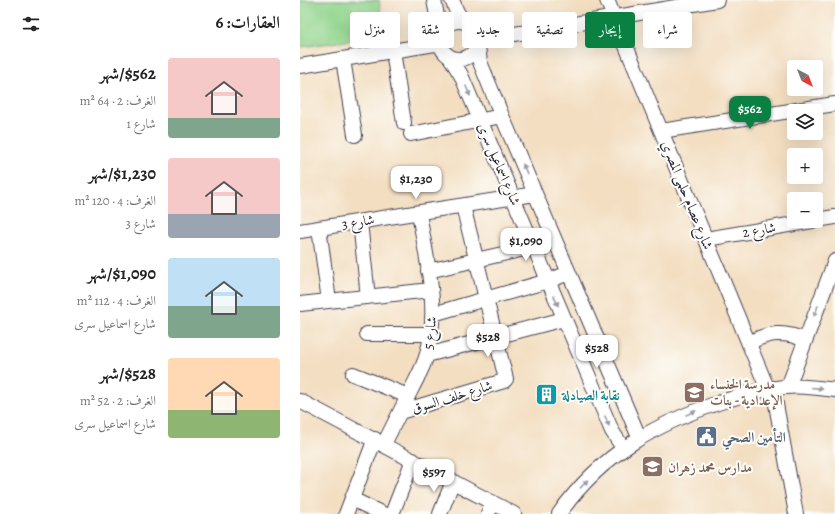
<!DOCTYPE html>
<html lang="ar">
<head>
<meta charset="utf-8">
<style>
	:root { --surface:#fff; --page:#f6f6f6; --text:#222; --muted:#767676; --accent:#0b8043 }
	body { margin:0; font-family:Alegreya,Amiri,serif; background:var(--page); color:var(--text); direction:rtl; height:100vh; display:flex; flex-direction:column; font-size:15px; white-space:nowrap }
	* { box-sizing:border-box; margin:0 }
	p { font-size:13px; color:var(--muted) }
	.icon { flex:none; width:22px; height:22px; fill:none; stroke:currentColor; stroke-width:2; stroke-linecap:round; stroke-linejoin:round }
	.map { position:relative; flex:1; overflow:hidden; direction:ltr }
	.side { display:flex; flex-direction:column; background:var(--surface); width:300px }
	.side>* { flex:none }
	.top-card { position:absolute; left:12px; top:12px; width:380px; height:36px; direction:rtl; display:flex; gap:8px }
	.needle { width:26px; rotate:138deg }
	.tools { position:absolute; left:487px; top:60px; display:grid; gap:8px }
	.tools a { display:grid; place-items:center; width:36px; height:36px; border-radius:4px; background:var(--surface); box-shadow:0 4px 16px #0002; font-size:20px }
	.price { position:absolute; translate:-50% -34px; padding:0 9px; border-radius:8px; background:#fff; color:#222; font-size:13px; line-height:26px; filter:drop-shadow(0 1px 2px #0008) }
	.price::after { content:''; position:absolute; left:50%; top:24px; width:12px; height:9px; margin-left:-6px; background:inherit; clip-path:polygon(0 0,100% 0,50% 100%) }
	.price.active { background:var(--accent); color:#fff }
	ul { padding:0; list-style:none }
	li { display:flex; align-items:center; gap:12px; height:100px; padding:0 20px }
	li span { display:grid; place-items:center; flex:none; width:112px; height:80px; border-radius:4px; color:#555 }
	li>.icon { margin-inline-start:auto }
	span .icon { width:48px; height:48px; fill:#fffc; stroke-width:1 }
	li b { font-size:17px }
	h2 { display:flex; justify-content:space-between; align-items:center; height:48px; padding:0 20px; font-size:17px }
	.chip { padding:0 14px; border-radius:4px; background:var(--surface); box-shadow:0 4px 16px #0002; font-size:14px; line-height:36px }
	.chip.active { background:var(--accent); color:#fff }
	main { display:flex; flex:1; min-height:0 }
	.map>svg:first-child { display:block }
	.green { fill:#90d48c; stroke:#597b64 }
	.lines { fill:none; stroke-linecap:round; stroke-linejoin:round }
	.minor-casing { stroke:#413e4f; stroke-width:16 }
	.minor { stroke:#fff; stroke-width:14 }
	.oneway { fill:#9c9ca7 }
	.labels { text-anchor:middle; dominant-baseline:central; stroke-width:4; stroke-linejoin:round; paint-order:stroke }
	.street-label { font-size:14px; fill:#22223b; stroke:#fdfcf7 }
	.education-label { font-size:14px; font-weight:bold; fill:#785e54; stroke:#fdfcf7; text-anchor:start }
	.culture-label { font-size:14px; font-weight:bold; fill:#0d838f; stroke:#fdfcf7; text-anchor:start }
	.service-label { font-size:14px; font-weight:bold; fill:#4e5e75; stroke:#fdfcf7; text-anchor:start }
</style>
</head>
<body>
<main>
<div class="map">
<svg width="535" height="514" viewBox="0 0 535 514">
	<rect width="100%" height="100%" fill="#fdfcf7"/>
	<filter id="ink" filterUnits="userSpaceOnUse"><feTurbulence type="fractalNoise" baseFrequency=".025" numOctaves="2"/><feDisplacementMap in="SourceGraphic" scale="8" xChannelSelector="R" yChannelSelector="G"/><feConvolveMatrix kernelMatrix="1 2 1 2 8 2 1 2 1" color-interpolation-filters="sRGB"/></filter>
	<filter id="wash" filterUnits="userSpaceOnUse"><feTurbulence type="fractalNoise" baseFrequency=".012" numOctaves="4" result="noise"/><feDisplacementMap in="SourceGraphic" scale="16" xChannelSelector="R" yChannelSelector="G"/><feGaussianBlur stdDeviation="0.9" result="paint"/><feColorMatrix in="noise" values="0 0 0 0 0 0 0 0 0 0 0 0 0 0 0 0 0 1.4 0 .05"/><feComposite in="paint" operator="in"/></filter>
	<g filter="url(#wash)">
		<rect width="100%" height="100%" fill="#f3dec1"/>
		<path class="green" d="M0 0H79L84 36 0 47Z"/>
	</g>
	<g filter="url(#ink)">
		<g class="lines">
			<defs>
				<path id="minor" d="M134 0 141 37
					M152 0 157 12 164 22
					M307 0 468 390
					M140 40a19 19 0 1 1 38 0a19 19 0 1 1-38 0Z
					M179 40 417 0
					M178 46 180 62 202 116 339 437
					M93 51 104 123
					M150 57 161 75 312 431 323 448
					M43 59 55 135
					M0 66 141 43
					M361 131 535 104
					M111 134 202 116
					M516 220 535 217
					M60 222 68 297
					M19 228 29 301
					M0 231 235 194
					M406 239 512 221
					M128 271 233 247
					M0 304 131 290
					M133 314 248 281 269 273
					M67 334H132
					M449 343C468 332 485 331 505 340
					M127 355 264 319
					M53 374 108 396
					M488 387 535 261
					M473 388 496 514
					M0 401 214 514
					M100 412 204 381 206 379 163 206
					M84 444C93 426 102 408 111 390 117 378 124 366 127 354 140 308 126 258 119 213
					M52 499 83 514
					M46 514 75 439
					M92 514 113 460
					M140 514 153 481
					M188 514 192 502
					M259 514C301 454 356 423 424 401 444 395 465 388 486 387 502 385 519 388 535 390"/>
			</defs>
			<use href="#minor" class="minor-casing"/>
			<use href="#minor" class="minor"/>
		</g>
		<defs><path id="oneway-solid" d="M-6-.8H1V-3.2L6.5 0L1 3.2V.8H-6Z"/></defs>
		<g class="oneway">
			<use href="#oneway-solid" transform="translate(168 91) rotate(67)"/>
			<use href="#oneway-solid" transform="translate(225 169) rotate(-113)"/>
			<use href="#oneway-solid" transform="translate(256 301) rotate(67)"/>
			<use href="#oneway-solid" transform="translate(516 311) rotate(111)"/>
			<use href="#oneway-solid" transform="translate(517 388) rotate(5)"/>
			<use href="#oneway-solid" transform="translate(391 413) rotate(-22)"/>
			<use href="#oneway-solid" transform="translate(307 421) rotate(67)"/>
			<use href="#oneway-solid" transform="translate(284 484) rotate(-47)"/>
		</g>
	</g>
	<defs>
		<symbol id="school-square" viewBox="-11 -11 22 22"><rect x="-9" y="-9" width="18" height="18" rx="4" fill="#8d6e63" stroke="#fdfcf7"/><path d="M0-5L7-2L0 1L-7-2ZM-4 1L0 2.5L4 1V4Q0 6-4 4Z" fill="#fff"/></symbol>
		<symbol id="building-square" viewBox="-11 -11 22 22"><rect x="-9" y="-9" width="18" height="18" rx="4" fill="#0f9aa8" stroke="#fdfcf7"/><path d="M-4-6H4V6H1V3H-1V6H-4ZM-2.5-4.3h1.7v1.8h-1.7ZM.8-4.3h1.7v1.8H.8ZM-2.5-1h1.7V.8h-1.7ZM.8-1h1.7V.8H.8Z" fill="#fff"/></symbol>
		<symbol id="civic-square" viewBox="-11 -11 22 22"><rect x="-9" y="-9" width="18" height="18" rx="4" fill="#5c6f8a" stroke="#fdfcf7"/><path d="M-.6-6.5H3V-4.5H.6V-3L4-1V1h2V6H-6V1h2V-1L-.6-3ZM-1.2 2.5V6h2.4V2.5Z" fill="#fff"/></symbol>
	</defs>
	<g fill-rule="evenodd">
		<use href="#school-square" x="382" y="380" width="25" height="25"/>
		<use href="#building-square" x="234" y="382" width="25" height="25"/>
		<use href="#civic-square" x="394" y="424" width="25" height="25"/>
		<use href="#school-square" x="340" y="454" width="25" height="25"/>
	</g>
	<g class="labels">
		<g class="street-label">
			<text transform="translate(199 164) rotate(67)">شارع اسماعيل سرى</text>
			<text transform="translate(387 195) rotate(68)">شارع عصام حلمى المصري</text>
			<text transform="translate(58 222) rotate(-9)">شارع 3</text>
			<text transform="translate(459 230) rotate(-10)">شارع 2</text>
			<text transform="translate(130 333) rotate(-83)">شارع 5</text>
			<text transform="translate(152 397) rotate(-17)">شارع خلف السوق</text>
		</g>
		<g class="education-label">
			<text x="410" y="384">مدرسة الخنساء<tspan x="410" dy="16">الإعدادية - بنات</tspan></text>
			<text x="368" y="467">مدارس محمد زهران</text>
		</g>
		<g class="culture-label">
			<text x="262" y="395">نقابة الصيادلة</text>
		</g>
		<g class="service-label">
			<text x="422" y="437">التأمين الصحي</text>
		</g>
	</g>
</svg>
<div class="tools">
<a><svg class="needle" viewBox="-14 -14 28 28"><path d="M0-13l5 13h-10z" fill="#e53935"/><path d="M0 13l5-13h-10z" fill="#767676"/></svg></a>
<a><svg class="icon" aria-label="layers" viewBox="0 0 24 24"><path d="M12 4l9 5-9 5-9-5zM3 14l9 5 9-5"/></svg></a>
<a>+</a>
<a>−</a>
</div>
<b class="price active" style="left:450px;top:130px">$562</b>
<b class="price" style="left:116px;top:200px">$1,230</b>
<b class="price" style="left:226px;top:262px">$1,090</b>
<b class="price" style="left:188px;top:358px">$528</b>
<b class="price" style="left:297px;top:369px">$528</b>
<b class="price" style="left:134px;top:493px">$597</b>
<div class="top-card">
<a class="chip">شراء</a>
<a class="chip active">إيجار</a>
<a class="chip">تصفية</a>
<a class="chip">جديد</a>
<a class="chip">شقة</a>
<a class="chip">منزل</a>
</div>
</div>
<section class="side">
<h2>العقارات: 6<svg class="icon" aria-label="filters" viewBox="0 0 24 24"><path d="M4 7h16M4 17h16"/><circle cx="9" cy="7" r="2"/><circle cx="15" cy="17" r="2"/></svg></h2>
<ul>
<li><span style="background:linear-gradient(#f6c9c9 75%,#7fa58c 0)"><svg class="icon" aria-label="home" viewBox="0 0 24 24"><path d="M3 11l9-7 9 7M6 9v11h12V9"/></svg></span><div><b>$562/شهر</b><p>الغرف: 2 · 64 m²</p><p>شارع 1</p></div></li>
<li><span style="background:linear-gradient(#f6c9c9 70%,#9aa5b1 0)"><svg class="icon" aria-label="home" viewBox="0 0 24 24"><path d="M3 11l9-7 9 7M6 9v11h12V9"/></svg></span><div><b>$1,230/شهر</b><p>الغرف: 4 · 120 m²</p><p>شارع 3</p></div></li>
<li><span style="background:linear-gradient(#bfe0f5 60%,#7fa58c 0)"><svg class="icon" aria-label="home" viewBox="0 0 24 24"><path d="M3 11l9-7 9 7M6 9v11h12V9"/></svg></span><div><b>$1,090/شهر</b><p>الغرف: 4 · 112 m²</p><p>شارع اسماعيل سرى</p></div></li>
<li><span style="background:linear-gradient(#ffd9b3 65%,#8fb573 0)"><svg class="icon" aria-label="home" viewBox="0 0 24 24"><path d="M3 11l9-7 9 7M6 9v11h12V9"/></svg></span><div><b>$528/شهر</b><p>الغرف: 2 · 52 m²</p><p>شارع اسماعيل سرى</p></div></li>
</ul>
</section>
</main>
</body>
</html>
